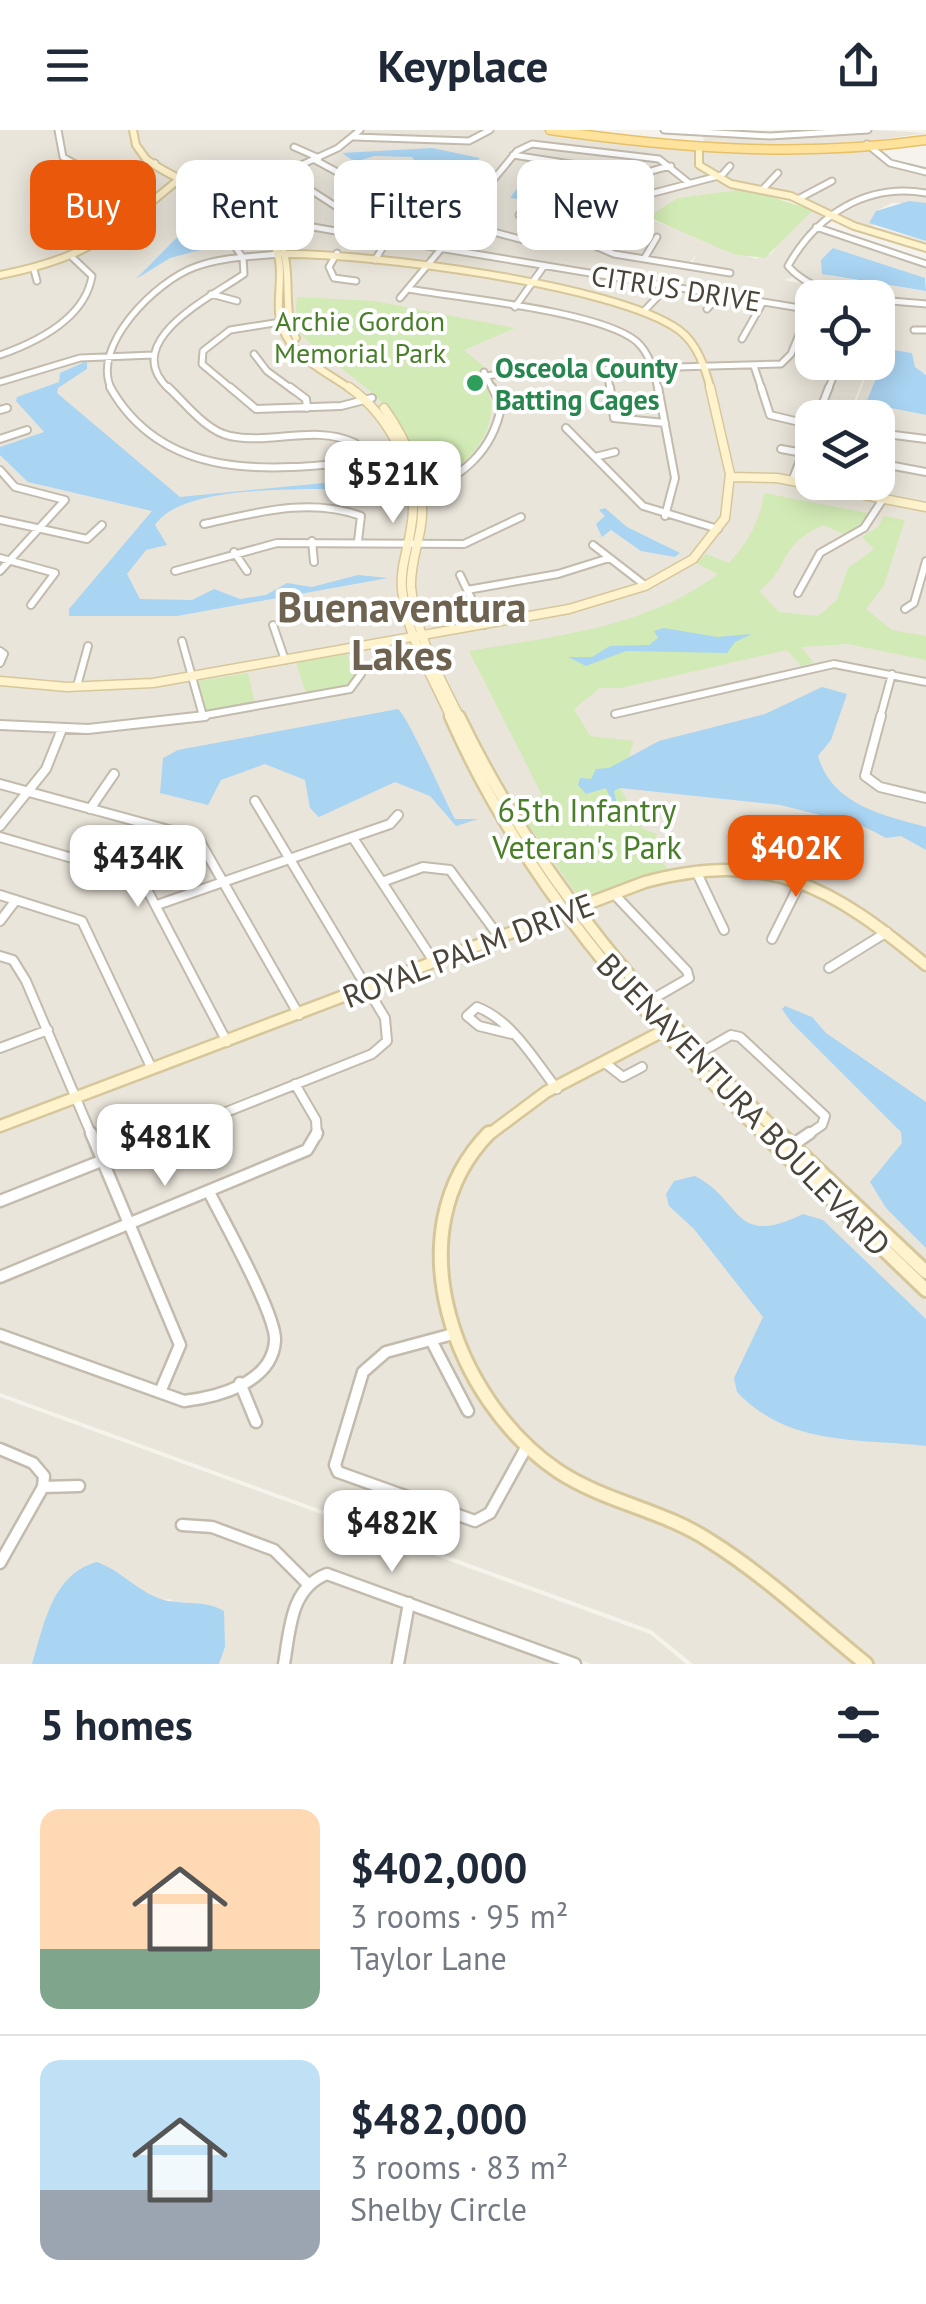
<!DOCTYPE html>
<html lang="en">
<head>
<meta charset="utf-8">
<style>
	:root { --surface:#fff; --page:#f2f2f3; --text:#1f2937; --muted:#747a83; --line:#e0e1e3; --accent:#ea580c }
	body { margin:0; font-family:"PT Sans",sans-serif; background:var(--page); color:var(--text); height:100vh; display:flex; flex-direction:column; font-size:38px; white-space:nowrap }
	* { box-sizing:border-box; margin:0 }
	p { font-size:32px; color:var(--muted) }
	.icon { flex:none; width:55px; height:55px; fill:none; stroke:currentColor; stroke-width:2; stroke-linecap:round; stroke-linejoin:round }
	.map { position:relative; height:1534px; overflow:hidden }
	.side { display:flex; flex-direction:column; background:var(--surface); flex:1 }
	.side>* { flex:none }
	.hud { position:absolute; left:30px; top:30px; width:868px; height:90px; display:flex; gap:20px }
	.fabs { position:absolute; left:795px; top:150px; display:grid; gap:20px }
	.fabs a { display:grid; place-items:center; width:100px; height:100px; border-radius:20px; background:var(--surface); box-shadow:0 5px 25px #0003; font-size:50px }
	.price { position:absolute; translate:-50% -85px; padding:0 22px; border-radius:20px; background:#fff; color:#222; font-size:32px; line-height:65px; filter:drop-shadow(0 2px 5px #0008) }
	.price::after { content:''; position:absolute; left:50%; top:60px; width:30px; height:22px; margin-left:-15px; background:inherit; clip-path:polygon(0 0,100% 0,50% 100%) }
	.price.selected { background:var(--accent); color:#fff }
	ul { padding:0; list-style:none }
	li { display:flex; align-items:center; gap:30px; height:250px; padding:0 40px }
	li+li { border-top:2px solid var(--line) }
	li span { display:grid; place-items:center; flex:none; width:280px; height:200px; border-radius:20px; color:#555 }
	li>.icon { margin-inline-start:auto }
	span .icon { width:120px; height:120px; fill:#fffc; stroke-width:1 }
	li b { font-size:42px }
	h2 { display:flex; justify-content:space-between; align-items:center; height:120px; padding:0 40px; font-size:42px }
	.tag { padding:0 35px; border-radius:20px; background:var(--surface); box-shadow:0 5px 25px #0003; font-size:35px; line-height:90px }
	.tag.selected { background:var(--accent); color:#fff }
	header { display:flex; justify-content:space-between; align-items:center; height:130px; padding:0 40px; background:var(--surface); font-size:45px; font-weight:800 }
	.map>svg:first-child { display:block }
	.residential { fill:#eae5da }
	.green { fill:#d2eab5 }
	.water { fill:#a9d4f2 }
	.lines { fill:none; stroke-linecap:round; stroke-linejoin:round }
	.street-far3-casing { stroke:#c2bbae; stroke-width:9 }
	.street-far2-casing { stroke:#c2bbae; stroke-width:10 }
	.street-far1-casing { stroke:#c2bbae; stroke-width:12 }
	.street-casing { stroke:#c2bbae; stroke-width:15 }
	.secondary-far3-casing { stroke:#d6c79b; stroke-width:10 }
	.secondary-far2-casing { stroke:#d6c79b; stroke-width:11 }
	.secondary-far1-casing { stroke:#d6c79b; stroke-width:15 }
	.secondary-casing { stroke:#d6c79b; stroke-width:18 }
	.primary-casing { stroke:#e6c16a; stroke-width:11 }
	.street-far3 { stroke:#fff; stroke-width:5 }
	.street-far2 { stroke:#fff; stroke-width:6 }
	.street-far1 { stroke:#fff; stroke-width:8 }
	.street { stroke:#fff; stroke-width:10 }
	.secondary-far3 { stroke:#fff3cd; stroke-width:6 }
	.secondary-far2 { stroke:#fff3cd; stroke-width:8 }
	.secondary-far1 { stroke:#fff3cd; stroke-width:10 }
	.secondary { stroke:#fff3cd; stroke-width:12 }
	.primary { stroke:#ffe39c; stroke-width:8 }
	.leisure-dot { fill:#2e9e5b; stroke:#fff; stroke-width:4 }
	.labels { text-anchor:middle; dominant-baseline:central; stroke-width:8; stroke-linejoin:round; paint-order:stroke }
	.far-street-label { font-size:28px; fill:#4b4439; stroke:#fff }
	.far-park-label { font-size:28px; fill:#4a7f2a; stroke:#fff }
	.far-leisure-label { font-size:28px; font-weight:bold; fill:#27864d; stroke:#fff; text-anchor:start }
	.park-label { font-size:32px; fill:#4a7f2a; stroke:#fff }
	.street-label { font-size:32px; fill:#4b4439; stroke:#fff }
	.district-label { font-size:42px; font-weight:bold; fill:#6e6250; stroke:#fff }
</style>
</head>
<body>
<header><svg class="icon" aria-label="menu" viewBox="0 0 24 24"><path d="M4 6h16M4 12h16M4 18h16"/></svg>Keyplace<svg class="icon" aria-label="share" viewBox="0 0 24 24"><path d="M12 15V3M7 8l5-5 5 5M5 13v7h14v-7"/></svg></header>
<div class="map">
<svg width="926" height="1534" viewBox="0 0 926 1534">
	<rect width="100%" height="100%" fill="#f6f3ec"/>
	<path class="residential" d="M0 0H544L696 21 697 35 712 47 689 52 660 28 531 13 511 26 463 84V93L480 103 572 118 592 117 615 125 731 144 692 135 696 125 688 135 647 128 659 106 643 127 596 116 611 107 635 75 649 65 714 48 752 59 678 68 649 89 756 129 771 124 794 94 813 80 782 65 831 87 813 96 789 128 786 136 793 147 784 150 876 167H813L812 232 869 233 848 287 812 288V352H878V335L926 344V1534H693L651 1500 0 1263Z
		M875 0 926 3 852 14 767 18 704 13 703 5 811 6Z
		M533 15 652 28 668 36 622 46 516 25Z
		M871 19 893 36 926 43V62L883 59 834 86 798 68 764 59 780 43 760 58 717 47 732 41 731 35 715 46 701 35 699 21 776 24Z
		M515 26 595 39 619 48 593 64 554 113 482 102 468 95 466 88Z
		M670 37 686 53 646 64 632 74 607 106 592 114 557 113 605 58 623 48Z
		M885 60 926 64V73H892L876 81 873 96 926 111V117L837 87Z
		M817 98 926 135V149L833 118 831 146 926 161V173L808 153 791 136Z
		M878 168 926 175V245L915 237 912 223 890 219 867 273 926 285V308L878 301V288H850L871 233 878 232V216L891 181 878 211Z
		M878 304 926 311V341L878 332Z
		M0 1267 650 1504 686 1534H591L346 1443 327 1439 308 1447 276 1415 214 1392 179 1390 177 1400 210 1402 271 1424 301 1455 291 1475 279 1534H219L225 1517 170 1469 162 1470 129 1453 44 1494 32 1534H0V1442L45 1362 82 1361 84 1352H48V1342L37 1329 0 1313Z
		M0 1324 30 1337 39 1348 0 1425Z
		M332 1450 404 1477 393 1534H288L300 1476 315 1453Z
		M412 1480 560 1534H403Z"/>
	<path class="green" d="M746 59 813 80 765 128 733 124 648 87 678 68Z
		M297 167 374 171 515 198 464 220 488 240 480 243C511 291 472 334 429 357 399 267 368 264 302 206L295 192Z
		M764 363 873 384 867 394 846 405 823 395C775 418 793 435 759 461L779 482 818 486 837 470 848 438 874 419 862 407 878 397 884 386 905 390 884 455 866 479 892 500 926 506V530L848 514 801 517 814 533 801 536 787 520 621 558H600L574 579 590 606 634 611 619 656 643 699 657 704 653 715 667 739 580 769 514 674 542 665 469 521C555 506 646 498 718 444L696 433 706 424 729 433C748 412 760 392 764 363Z
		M347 524 357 547 349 555 306 563 296 533Z
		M248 543 255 573 207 582 199 551Z"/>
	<path class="water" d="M432 18 480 28 468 41 438 37 422 41 412 27 374 26 355 32 342 23Z
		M531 40 586 48 556 75 510 68Z
		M909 71 926 73V111L869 93 876 81Z
		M205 79 214 82 196 105 204 119 170 128 136 149Z
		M833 118 925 148 926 161 822 144 821 130Z
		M888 219 912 223 915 237 926 245V285L866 273Z
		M87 231V239L58 258 57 263 180 367 386 347 383 357C330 363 187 348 155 395L167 415 146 420 127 444 140 469 192 470 214 459 240 469 266 465 287 453 312 457 358 445 388 448 177 486H69V479L152 381 28 352 0 325V317L44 302 16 271 17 267 59 252 60 243Z
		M605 378 627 397 680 423 675 427 641 421 611 400 602 407 596 394 605 386 599 380Z
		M664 498 717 507 752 504 735 512 727 523 626 521 586 536 568 527H592L610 516 649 515 658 508 654 501Z
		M822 557 847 564 831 610 818 626C832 675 883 685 926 697V720L901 706 886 708 861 695 780 675 620 658 614 661 621 692 606 658 586 664 578 655 580 648 591 649 596 639 609 638 659 611 765 584Z
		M398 579C409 588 444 669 455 689H478L456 696 430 666 395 652 319 687 310 678 305 650 265 634 221 650 208 675 160 663 163 628 178 620Z
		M785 876 812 887 826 903 926 972V1118L886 1078 870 1052 902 1013 901 1002 791 892 782 879Z
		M695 1046C742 1069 732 1119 803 1084L823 1090 926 1189V1316C858 1308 789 1317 737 1262L734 1248 763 1187 694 1099 669 1076 666 1064 674 1051Z
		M97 1432C121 1441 133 1457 156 1467 177 1477 202 1468 224 1481L225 1517 219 1534H32C44 1495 52 1444 97 1432Z"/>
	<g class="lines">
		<defs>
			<path id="street-far3" d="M58 0 63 27C92 47 122 41 155 33
				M664 0 770 6 868 0
				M354 7 469 11 490 0
				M867 14 890 33 926 42
				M294 17 319 28
				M513 25 596 38 622 48
				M315 30 363 56 386 81V112L375 130
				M275 37 340 79 347 88 346 103
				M389 38 418 63
				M256 56 313 97 387 110
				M762 60 778 43
				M926 63C867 53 817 84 788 136 819 172 883 169 926 174
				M798 69 832 51
				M225 70 338 18 360 0
				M380 72 426 62 444 52
				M519 85 570 93
				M391 88 414 86
				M467 95 535 113 593 115 610 106 646 65 722 45 730 36
				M467 95 465 84 517 21 532 14 659 29 689 53
				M816 97 926 134
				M555 114C588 71 618 47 671 36
				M421 115 812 180
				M593 115 614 124 730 143
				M337 123 329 137 334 148 356 151
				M644 129 657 107
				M34 140 37 151
				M408 159C460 168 599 181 636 211 650 223 655 243 658 260
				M211 164 237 171
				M400 168 441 119
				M515 177 544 136
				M707 179 719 165
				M644 181 667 157
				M914 200H926
				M742 209 763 172
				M254 224 267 241 293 260
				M0 225C37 212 85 188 92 146L73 128
				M754 236 762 260
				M484 242 493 260
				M487 246 532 238
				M0 252 80 228 153 225
				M112 260C89 217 156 151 195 137 221 127 251 127 279 124
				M170 260C117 212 210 168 244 144L243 128 229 108 236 96
				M233 260 202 234 203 221 230 200 287 191
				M610 260 607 239 781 234 791 224 809 180
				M828 260 839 232"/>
			<path id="street-far2" d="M110 257C172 367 304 335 406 327
				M168 257C185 273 206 301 230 306 272 315 314 294 355 313L356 330
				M230 257 256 279 341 276 372 268
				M290 257 306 269 307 278
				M610 257 614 288 665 293
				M658 257 675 348 665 386
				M761 257 770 285 812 295
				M0 280 7 278
				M817 288 829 257
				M566 298 643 376 718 399
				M878 303 926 309
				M0 309 27 300
				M781 319 803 323
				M595 327 615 322
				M878 333 926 342
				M0 340 15 357 65 370 0 441
				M792 351 812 299
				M418 360C461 351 493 320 501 277L492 257
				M0 390 87 409 102 395
				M204 394C256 383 309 367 361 386L358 411
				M312 411 314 432
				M593 415 646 456
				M234 422 247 441
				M0 428 55 443 31 475
				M175 441 277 413 464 414 521 387
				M460 445 484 495
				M467 460 558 444 609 428
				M798 463 820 423 864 398 883 369
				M905 479 914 473 926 431
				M273 495 285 530
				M182 511 203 586
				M0 521 4 524 0 533
				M77 556 88 516
				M615 584 834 534 926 552
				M189 588 350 559 361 544 353 519
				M880 588 892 544"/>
			<path id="street-far1" d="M881 586 865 646 880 657 926 668
				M0 595 88 599 205 586
				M0 654 198 708 299 885
				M90 679 114 644
				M0 696 46 639 62 599
				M0 707 141 748 227 912
				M353 708 435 833
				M696 741 724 800
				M382 752 423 737 450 740 500 808
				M614 764 687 841 689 848 651 870
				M0 765 82 791 152 939
				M157 775 390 694 398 685
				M0 791 16 770
				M772 809 801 751
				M0 826 13 830 26 851 92 1006
				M829 838 887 802
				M512 904 479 896 467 886 477 877C512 890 535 931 557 959
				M0 918 48 900
				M700 923 731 905 740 907 825 986 822 995 806 1006
				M605 933 623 947 642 937
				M295 954 316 990 317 1006
				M166 1006 372 924 387 911 385 888 255 671"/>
			<path id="street" d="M91 1003 180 1215 160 1262
				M791 1016 810 1003
				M0 1071 172 1003
				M0 1147 307 1020 317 1003
				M453 1204 386 1222 363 1242 335 1335 338 1342 475 1391 490 1383 527 1316
				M0 1205 184 1271C218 1267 272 1253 275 1211 277 1186 223 1090 209 1062
				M432 1212 468 1281
				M240 1253 256 1292
				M0 1319 33 1333 44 1346 43 1357 0 1433
				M43 1357 79 1356
				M182 1395 212 1397 274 1420 308 1454
				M284 1534C290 1500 290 1458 327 1444L575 1534
				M398 1534 409 1473"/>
			<path id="secondary-far3" d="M133 0 136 15 146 29C184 58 242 67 270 108 292 139 268 176 286 206 300 231 330 244 352 260
				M699 16V35L731 54 791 66 854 96 926 118
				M280 111C294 143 281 178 296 208
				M284 124C366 123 616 154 679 200 698 214 705 238 711 260
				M0 145C92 127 113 103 183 46"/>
			<path id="secondary-far2" d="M349 257C391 287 421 345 411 398 408 419 400 438 402 459 406 505 433 547 451 588
				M384 278C407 310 427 355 421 395 418 416 410 435 411 457 415 503 440 548 460 588
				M731 347 777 348 926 377
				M0 551 67 557 153 553 569 479 645 456 693 429 725 388 730 344 710 257"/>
			<path id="secondary-far1" d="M450 586C521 749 639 882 765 1006
				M459 586C540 753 649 877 782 1006
				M0 996 645 752C769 719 832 757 926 835
				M487 1006 546 962 667 899"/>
			<path id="secondary" d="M489 1003C392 1102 455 1271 558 1341 605 1372 663 1380 710 1411 766 1446 815 1493 866 1534
				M763 1003 926 1160
				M779 1003 926 1142"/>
			<path id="primary" d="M550 0C676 18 799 28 926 10"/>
		</defs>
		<use href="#street-far3" class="street-far3-casing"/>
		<use href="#street-far2" class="street-far2-casing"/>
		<use href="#street-far1" class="street-far1-casing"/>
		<use href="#street" class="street-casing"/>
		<use href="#secondary-far3" class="secondary-far3-casing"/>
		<use href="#secondary-far2" class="secondary-far2-casing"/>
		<use href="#secondary-far1" class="secondary-far1-casing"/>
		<use href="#secondary" class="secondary-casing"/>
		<use href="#primary" class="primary-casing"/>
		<use href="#street-far3" class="street-far3"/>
		<use href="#street-far2" class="street-far2"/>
		<use href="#street-far1" class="street-far1"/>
		<use href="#street" class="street"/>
		<use href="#secondary-far3" class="secondary-far3"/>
		<use href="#secondary-far2" class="secondary-far2"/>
		<use href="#secondary-far1" class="secondary-far1"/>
		<use href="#secondary" class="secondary"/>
		<use href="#primary" class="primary"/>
	</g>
	<circle class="leisure-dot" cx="475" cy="253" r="10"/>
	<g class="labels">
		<g class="far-street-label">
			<text transform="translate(676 158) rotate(9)">CITRUS DRIVE</text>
		</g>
		<g class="far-park-label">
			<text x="360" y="190">Archie Gordon<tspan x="360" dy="32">Memorial Park</tspan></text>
		</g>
		<g class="far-leisure-label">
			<text x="495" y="237">Osceola County<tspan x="495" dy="32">Batting Cages</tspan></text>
		</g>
		<g class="park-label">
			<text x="587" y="680">65th Infantry<tspan x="587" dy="37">Veteran's Park</tspan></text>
		</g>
		<g class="street-label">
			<text transform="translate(468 820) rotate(-21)">ROYAL PALM DRIVE</text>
			<text transform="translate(744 974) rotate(46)">BUENAVENTURA BOULEVARD</text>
		</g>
		<g class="district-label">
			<text x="402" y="476">Buenaventura<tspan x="402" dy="48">Lakes</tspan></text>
		</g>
	</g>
</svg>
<div class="fabs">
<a><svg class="icon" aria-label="locate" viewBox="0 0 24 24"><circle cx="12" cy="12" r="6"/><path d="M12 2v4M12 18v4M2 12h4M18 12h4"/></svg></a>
<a><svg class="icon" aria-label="layers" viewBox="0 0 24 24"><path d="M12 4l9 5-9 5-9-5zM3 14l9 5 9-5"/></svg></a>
</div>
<b class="price" style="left:393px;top:396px">$521K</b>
<b class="price selected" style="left:796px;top:770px">$402K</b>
<b class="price" style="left:138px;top:780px">$434K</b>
<b class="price" style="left:165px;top:1059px">$481K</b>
<b class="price" style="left:392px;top:1445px">$482K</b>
<div class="hud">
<a class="tag selected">Buy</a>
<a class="tag">Rent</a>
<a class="tag">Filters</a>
<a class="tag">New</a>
</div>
</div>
<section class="side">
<h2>5 homes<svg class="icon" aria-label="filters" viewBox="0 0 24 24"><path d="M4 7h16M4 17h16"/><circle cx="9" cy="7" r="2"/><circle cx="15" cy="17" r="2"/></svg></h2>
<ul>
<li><span style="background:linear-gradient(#ffd9b3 70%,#7fa58c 0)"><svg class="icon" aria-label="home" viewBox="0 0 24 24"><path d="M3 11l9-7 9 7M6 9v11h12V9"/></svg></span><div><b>$402,000</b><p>3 rooms · 95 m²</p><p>Taylor Lane</p></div></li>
<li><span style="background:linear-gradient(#bfe0f5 65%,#9aa5b1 0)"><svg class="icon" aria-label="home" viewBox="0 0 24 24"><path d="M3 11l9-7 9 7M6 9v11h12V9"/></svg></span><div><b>$482,000</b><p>3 rooms · 83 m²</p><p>Shelby Circle</p></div></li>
</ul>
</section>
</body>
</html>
